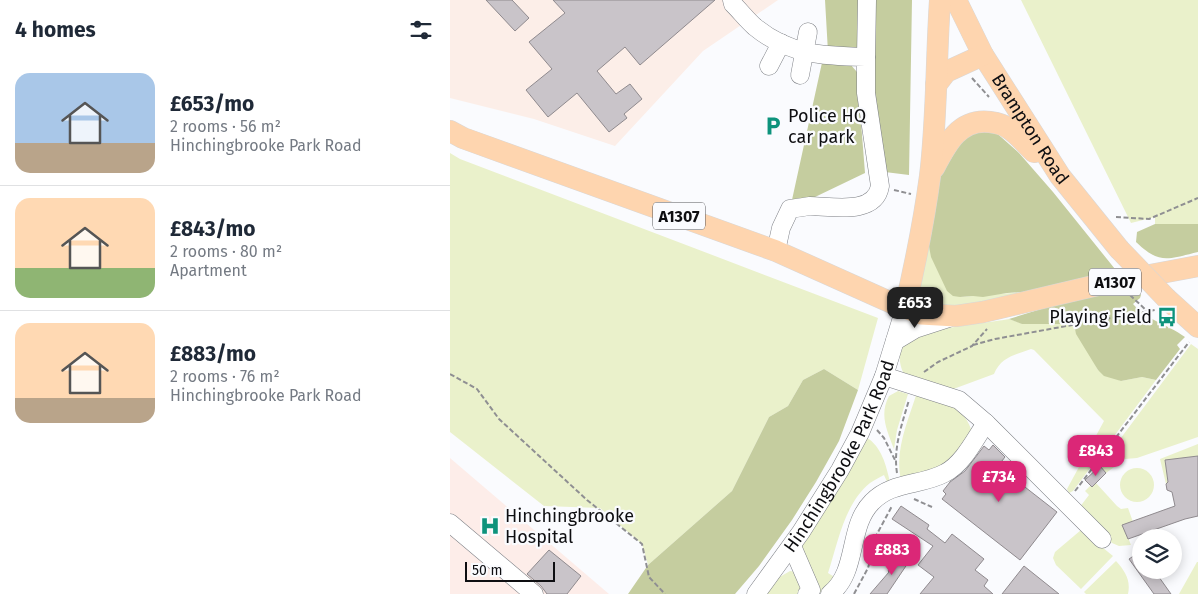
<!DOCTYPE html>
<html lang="en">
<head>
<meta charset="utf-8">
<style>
	:root { --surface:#fff; --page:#f6f6f7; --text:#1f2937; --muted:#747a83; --line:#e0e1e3; --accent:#db2777 }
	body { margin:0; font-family:"Fira Sans",sans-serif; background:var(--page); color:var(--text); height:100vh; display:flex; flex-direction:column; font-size:19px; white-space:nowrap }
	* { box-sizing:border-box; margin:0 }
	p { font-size:16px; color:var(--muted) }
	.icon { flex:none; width:28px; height:28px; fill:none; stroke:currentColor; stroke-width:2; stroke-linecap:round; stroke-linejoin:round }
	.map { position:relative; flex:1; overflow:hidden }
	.sheet { display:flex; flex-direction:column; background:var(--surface); width:450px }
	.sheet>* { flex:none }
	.controls { position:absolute; left:682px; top:529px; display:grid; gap:10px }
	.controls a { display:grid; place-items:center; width:50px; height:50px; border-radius:50%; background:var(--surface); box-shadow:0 2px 12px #0003; font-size:25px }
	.scale { position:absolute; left:15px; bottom:12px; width:90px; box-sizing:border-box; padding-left:5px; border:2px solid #0e0e11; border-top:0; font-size:14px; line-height:18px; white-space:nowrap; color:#0e0e11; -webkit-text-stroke:4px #fafbfe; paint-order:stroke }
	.price { position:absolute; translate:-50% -42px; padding:0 11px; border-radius:10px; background:var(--accent); color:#fff; font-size:16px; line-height:32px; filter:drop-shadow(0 1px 2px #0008) }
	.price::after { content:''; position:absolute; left:50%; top:30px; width:15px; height:11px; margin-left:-8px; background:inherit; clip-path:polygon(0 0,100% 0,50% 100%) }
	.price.current { background:#222; color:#fff }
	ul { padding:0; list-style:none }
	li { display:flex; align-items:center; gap:15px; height:125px; padding:0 15px }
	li+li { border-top:1px solid var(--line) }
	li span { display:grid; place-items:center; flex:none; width:140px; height:100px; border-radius:15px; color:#555 }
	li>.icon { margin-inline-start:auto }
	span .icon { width:60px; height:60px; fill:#fffc; stroke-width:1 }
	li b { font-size:21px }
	h2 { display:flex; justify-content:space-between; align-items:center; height:60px; padding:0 15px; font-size:21px }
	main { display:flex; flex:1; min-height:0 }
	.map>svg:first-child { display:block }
	.commercial { fill:#fceee8 }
	.medical { fill:#fdede9 }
	.green { fill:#eaf1cb }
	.forest { fill:#c5cd9f }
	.building { fill:#c9c4c9; stroke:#8f8a8e }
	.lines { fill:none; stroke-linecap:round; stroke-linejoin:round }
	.minor-casing { stroke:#7e8086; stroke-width:19 }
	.major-casing { stroke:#d8d8d9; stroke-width:22 }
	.path { stroke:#8f8f92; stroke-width:2; stroke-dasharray:5 2.5; stroke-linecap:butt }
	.minor { stroke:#fff; stroke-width:18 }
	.major { stroke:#fed5af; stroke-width:21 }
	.major-bridge-casing { stroke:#d8d8d9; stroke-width:22; stroke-linecap:butt }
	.major-bridge { stroke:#fed5af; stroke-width:21 }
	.labels { text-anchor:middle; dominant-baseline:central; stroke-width:4.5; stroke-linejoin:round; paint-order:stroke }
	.shield { fill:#fafbfe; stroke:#555558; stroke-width:1 }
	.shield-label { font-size:16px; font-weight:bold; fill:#0e0e11 }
	.poi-label { font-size:18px; fill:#0e0e11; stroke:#fafbfe; text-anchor:start }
	.street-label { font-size:18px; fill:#0e0e11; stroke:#fafbfe }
</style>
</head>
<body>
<main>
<section class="sheet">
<h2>4 homes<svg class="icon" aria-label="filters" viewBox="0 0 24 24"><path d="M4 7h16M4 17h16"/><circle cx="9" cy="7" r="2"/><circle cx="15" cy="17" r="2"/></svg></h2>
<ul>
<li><span style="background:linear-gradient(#a9c7e8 70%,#b9a48a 0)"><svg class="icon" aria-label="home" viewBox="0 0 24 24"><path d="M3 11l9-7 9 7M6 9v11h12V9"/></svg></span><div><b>£653/mo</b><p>2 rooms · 56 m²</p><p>Hinchingbrooke Park Road</p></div></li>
<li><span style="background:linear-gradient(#ffd9b3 70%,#8fb573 0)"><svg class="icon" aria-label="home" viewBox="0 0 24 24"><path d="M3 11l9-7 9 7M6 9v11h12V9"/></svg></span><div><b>£843/mo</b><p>2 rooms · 80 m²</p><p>Apartment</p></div></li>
<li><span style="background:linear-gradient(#ffd9b3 75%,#b9a48a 0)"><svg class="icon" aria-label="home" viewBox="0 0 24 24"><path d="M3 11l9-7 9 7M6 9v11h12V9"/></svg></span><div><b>£883/mo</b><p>2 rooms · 76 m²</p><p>Hinchingbrooke Park Road</p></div></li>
</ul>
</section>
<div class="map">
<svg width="748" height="594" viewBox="0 0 748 594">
	<rect width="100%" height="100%" fill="#fafbfe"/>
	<path class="commercial" d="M0 0H328L253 51 165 146 84 119 0 98Z"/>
	<path class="medical" d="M0 458 159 594H0Z"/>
	<path class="green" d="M571 0H748V224H705V217L681 223Z
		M0 153 10 159 428 318 408 390 374 369 353 380 338 406 319 417 282 491 198 565 192 544 150 508 94 506 0 432Z
		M478 241C483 267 495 278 510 297L587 291 601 294 496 308C491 306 484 305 480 303 460 290 474 259 478 241Z
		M559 319 573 324H625L648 370 671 381 692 377 706 380 623 491 619 493 617 489 654 421 584 350 581 349C565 355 551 357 544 374L498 391 455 376C449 366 446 349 458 341 480 327 532 324 559 319Z
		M741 344 748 349V437L687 458 675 459 656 473 650 466Z
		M448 391 458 394 447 430 444 449C437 430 429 415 439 396Z
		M467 392C489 399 513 405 521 429 516 445 501 461 485 469 475 474 462 476 451 479 444 450 459 419 467 392Z
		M416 437C432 447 436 465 440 482L438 484 434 475C429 478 424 480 420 483 394 504 388 543 378 573L386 578 372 593 366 590 351 546Z
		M748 444V456L715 461 718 482 716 484 710 459Z
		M670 485a17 17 0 1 1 34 0a17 17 0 1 1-34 0Z
		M646 483 667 506 671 509 678 508 683 522 673 525 681 545 669 546 662 543 629 508 639 495 635 491 641 485Z
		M631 530 663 556 631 589 606 565 603 558 605 552Z
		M666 561C675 571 681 580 678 594H636L634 592Z
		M747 562H748V594H729Z
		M340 571 346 572 351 587 347 594H316L328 578Z"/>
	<path class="forest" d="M375 0H462L459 175 435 172 420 79V54L378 52Z
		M373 58 400 64 407 72 415 173 340 209Z
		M542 129 569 153 603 192 669 274 587 291 557 293 533 297 523 296 510 297 503 296 497 291 481 257 478 241 490 177 515 135Z
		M705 224H748V252C718 259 710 265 686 242L687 232Z
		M678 282 691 295 690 298 683 304C698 321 717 324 735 337L727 345 730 349 706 380 692 377 671 381 654 376 648 370 626 334 624 324H572L559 319Z
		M374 369 408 390 389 441 366 482 342 520 309 566 285 594H178L198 565 282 491 319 417 338 406 353 380Z"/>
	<path class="building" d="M36 0H62L79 18 65 31Z
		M103 0H265L190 65 175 47 147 71 166 94 180 84 192 99 174 114 177 118 159 132 127 93 98 117 76 90 102 69 79 42 115 13Z
		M543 445 555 457 548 466 607 512 570 560 492 499 496 494 493 491 500 482 515 471 534 446 539 450Z
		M748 456V516L735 519 678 539 672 525 725 506 722 492 717 490 716 484 718 482 715 460Z
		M650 466 656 473 642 487 635 480Z
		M451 506 479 525 477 529 495 543 502 534 534 559 525 570 538 580 534 586 543 594H470L484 577 468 565 483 546 442 519Z
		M99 550 131 576 117 594H97L91 586 77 574Z
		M691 551V570H704L721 594H704L679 559Z
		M450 553 460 560 437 594H420L439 572 438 571Z
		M574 566 609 594H552Z"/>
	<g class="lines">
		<defs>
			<g id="minor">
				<path d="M282 0 283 4C291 12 297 20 305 27 339 55 373 56 416 57V93L430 186C425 216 381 206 360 206 354 207 347 208 340 209L331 228 326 251"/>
				<path d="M416 57 417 0"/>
				<path d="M319 66 331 43"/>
				<path d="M350 75 358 32"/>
				<path d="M445 341 465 329 499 318"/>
				<path d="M434 376 509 400 536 423 652 539"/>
				<path d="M0 523 84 594"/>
				<path d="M342 546 361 590 357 594"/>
				<path id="s1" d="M306 594 351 532 390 470 410 433 434 376 455 308"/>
				<path d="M380 594C409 571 397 527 422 502 442 481 471 486 495 473 513 464 525 439 536 423"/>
			</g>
			<g id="major">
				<path id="s2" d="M506 0 533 55 610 176 669 249"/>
				<path d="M486 85 496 72 533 55"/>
				<path d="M0 131 13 138 326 251 442 303 471 314 506 316 533 312 652 284 748 266"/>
				<path d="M484 168C496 145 509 118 540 122 547 123 553 124 558 128 568 134 576 145 584 152"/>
				<path d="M717 299 748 327"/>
				<path d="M455 308C465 265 474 221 480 176 487 118 486 59 490 0"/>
			</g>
		</defs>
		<use href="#minor" class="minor-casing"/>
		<use href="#major" class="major-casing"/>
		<path class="path" d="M522 78 539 97
			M444 190 461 194
			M666 217 699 219 748 198
			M680 295 698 312
			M523 345 545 339 705 310
			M474 372 488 362 522 346 537 329
			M0 374 27 389 49 419 137 500 192 544 199 577 215 594
			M427 430 434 438 445 460
			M447 473C443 448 452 424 459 400
			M625 491 739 342
			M464 499 482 507
			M404 594 418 568 427 534 442 506"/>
		<use href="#minor" class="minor"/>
		<use href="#major" class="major"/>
		<defs>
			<path id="major-bridge" d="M669 249 717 299"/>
		</defs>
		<use href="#major-bridge" class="major-bridge-casing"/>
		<use href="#major-bridge" class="major-bridge"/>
	</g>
	<defs>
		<symbol id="parking-bare" viewBox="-9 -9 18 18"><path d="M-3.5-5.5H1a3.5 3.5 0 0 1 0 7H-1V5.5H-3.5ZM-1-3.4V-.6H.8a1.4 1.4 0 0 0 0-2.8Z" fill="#0d937c" stroke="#fafbfe" stroke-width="2.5" paint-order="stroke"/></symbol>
		<symbol id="bus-bare" viewBox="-9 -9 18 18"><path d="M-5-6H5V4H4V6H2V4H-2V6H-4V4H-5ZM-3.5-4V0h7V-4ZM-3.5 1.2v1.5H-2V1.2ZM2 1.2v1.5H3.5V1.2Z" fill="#0d937c" stroke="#fafbfe" stroke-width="2.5" paint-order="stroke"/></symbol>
		<symbol id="hospital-bare" viewBox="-9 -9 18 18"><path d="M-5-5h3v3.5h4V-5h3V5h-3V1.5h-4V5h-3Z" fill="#0d937c" stroke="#fafbfe" stroke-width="2.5" paint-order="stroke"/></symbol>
	</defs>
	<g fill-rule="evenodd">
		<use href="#parking-bare" x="309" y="112" width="28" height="28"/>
		<use href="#bus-bare" x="703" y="303" width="28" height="28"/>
		<use href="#hospital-bare" x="26" y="512" width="28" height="28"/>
	</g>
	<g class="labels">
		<g class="shield">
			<rect x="203" y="202.5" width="52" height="27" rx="4"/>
			<rect x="639" y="268.5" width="52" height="27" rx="4"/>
		</g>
		<g class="shield-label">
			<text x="229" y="216">A1307</text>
			<text x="665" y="282">A1307</text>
		</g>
		<g class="poi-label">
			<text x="338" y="116">Police HQ<tspan x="338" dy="21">car park</tspan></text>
			<text x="702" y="317" text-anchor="end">Playing Field</text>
			<text x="55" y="516">Hinchingbrooke<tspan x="55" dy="21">Hospital</tspan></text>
		</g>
		<g class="street-label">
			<text stroke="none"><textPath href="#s2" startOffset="149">Brampton Road</textPath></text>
			<text stroke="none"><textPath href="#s1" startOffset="162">Hinchingbrooke Park Road</textPath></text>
		</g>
	</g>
</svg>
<div class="controls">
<a><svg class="icon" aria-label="layers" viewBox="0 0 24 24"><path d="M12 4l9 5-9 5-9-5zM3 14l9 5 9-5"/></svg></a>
</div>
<div class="scale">50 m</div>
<b class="price current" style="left:465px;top:329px">£653</b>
<b class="price" style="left:646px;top:477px">£843</b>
<b class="price" style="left:549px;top:503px">£734</b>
<b class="price" style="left:442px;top:576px">£883</b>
</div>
</main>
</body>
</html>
